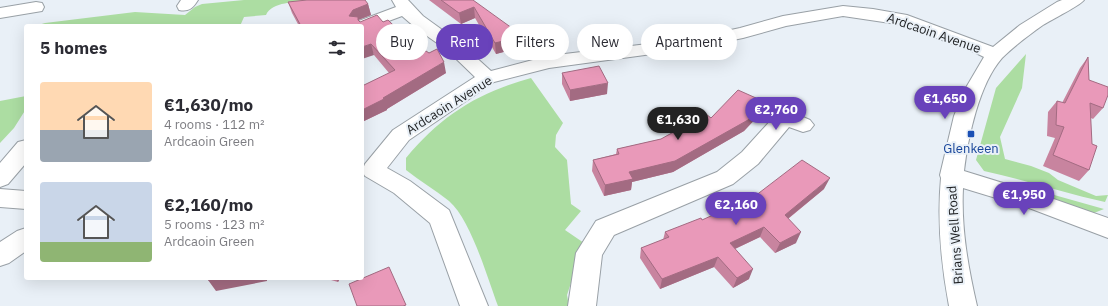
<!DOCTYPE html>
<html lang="en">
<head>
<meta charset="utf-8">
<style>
	:root { --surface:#fff; --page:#f2f2f3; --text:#2b2b33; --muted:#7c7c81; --accent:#6942bb }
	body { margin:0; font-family:"IBM Plex Sans",sans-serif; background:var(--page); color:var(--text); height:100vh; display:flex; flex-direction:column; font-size:15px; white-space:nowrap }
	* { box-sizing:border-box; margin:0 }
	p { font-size:13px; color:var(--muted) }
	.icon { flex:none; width:22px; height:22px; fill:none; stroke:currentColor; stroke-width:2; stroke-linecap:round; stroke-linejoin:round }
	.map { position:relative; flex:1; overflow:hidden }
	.side { position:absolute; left:24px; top:24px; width:340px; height:256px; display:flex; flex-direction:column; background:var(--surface); border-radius:4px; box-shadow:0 4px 16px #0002 }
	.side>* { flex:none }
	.hud { position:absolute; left:376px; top:24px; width:380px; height:36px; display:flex; gap:8px }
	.price { position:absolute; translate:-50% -34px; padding:0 9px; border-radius:14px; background:var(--accent); color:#fff; font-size:13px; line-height:26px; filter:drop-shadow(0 1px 2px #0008) }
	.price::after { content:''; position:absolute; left:50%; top:24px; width:12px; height:9px; margin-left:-6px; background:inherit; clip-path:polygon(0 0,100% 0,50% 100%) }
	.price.selected { background:#222; color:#fff }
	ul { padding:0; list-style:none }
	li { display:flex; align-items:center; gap:12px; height:100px; padding:0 16px }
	li span { display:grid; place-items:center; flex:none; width:112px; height:80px; border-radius:4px; color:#555 }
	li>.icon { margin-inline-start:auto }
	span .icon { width:48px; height:48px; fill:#fffc; stroke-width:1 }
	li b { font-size:17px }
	h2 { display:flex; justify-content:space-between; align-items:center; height:48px; padding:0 16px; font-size:17px }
	.chip { padding:0 14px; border-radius:18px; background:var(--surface); box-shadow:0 4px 16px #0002; font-size:14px; line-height:36px }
	.chip.selected { background:var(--accent); color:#fff }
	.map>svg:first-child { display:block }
	.green { fill:#acdda2 }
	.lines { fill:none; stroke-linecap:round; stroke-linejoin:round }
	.minor-casing { stroke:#99a0a6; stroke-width:2 }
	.minor { fill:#fff; fill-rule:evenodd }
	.wall { fill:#c8849f }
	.shaded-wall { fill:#a36b82 }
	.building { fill:#e999b9; stroke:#a36b82 }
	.transit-dot { fill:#1a4fb4; stroke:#e9f0f7; stroke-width:1.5 }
	.labels { text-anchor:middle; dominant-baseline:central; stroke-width:4; stroke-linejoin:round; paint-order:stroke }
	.street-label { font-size:13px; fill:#1e2022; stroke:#e9f0f7 }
	.transit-label { font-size:13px; fill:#164399; stroke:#e9f0f7 }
</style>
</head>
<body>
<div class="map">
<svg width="1108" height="306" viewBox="0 0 1108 306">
	<rect width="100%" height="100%" fill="#e9f0f7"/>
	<path class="green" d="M244 0H309C296 3 272 1 266 15L244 17 240 26H35L45 23 135 12 185 15 195 7 202 4Z
		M1026 54 1022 88 1000 137 1005 159 1031 166 1049 173 1058 180 1096 196 1108 195 1105 202C1064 193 1025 180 984 171L976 160 996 88Z
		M531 78 563 123 556 135 555 147 567 160 571 204 581 211 565 230 584 243 567 295 569 306H498C487 277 471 220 449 201 435 190 420 181 406 170V158C441 116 477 93 531 78Z
		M26 96V109L14 128 0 143V101Z
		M1012 183 1104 209 1094 213 1005 184Z"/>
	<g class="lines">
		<defs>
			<path id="minor" d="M181 0H198C193 8 189 12 179 10L177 6Z
				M392 0H408L423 16 459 42 491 71 548 56 689 39 740 28 783 16 843 6 873 9 907 15 993 47 1020 25 1057 2 1062 0H1084C1081 5 1051 20 1043 25 1029 35 1014 46 1002 58 979 84 968 137 964 171L1045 196 1108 218V238L1029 208 963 188C961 228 968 267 977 306H949C941 263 937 221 941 178L940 175 954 116 964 91 984 57 970 50 897 24 843 16 786 26 743 38 689 49 549 68 494 82 409 140 387 168 410 181 449 210 488 306H460L430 223 394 193 365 176 362 171 365 164 393 130 475 77 447 50 417 29 402 16 362 31V26H353L356 22 396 7Z
				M36 2 42 3 44 7 42 11 0 18V8Z
				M763 100 810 120 814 125 810 130 803 132 789 127 758 164 733 184 614 235 602 255 596 306H568L576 253 596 221 717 172 742 152 772 119 756 112 753 107 756 102Z
				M26 140V163L8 184 0 187V163L18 142Z
				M0 189 26 191V209L0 207Z
				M26 228V251L9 263 0 266V242L17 231Z"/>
		</defs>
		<use href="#minor" class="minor-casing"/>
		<use href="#minor" class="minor"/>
	</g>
	<path class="wall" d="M429 0H473L523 47 496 54 475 18 461 24Z
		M288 2 368 4 371 15 358 20 360 22H383L422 53 446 73 387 109V110L362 122 389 73 374 55 362 26H299L292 13Z
		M1088 57 1089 80 1103 108 1093 119 1091 118 1089 170 1079 181 1043 166 1055 138 1047 136 1048 112 1057 101 1062 103 1080 68Z
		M562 73 607 94 570 101 562 84Z
		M762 104 759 115 744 131 673 172 632 182 631 190 604 196 592 171 593 160 616 154 617 149 661 139 711 118Z
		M824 189 788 219 796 243 775 253 760 237 735 249 749 279 733 288 714 267 660 289 640 258 641 248 663 240 665 232 702 220Z
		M324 278H340L338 282Z"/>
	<path class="shaded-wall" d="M368 4 371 15 358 20 360 26 349 16 353 10Z
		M474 7 475 18 461 24 459 13Z
		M523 36V47L496 54 495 43Z
		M371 44 374 55 362 59V47Z
		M444 62 446 73 387 109V110L362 122V110Z
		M608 83 607 94 570 101V90Z
		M762 104 759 115 744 131 673 172 632 182 631 190 604 196 605 185 629 172Z
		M830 178 824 189 780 225 785 215Z
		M764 227 760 237 726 253 730 243Z
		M801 232 796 243 775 253 780 243Z
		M718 257 714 267 660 289 662 279Z
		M753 269 749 279 733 288 737 278Z
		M220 278H267V281L216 291 208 280Z
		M336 278H340L338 282Z"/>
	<path class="building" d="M307 0H365L368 4 353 10 349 16 358 17V20L360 22 377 15 383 22 388 20 422 53 426 51 429 53 437 49 444 62 383 98 384 99 362 110V86L395 70 371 44 362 47V26H301L288 2Z
		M441 0H473L523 36 495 43 474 7 459 13Z
		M220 25 219 26H206Z
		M1088 57 1089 80 1108 87V95L1103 108 1090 103 1092 144 1097 146 1089 170 1053 155 1064 127 1056 125 1057 101 1065 103Z
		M599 66 608 83 570 90 562 73Z
		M738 90 756 98 762 104 748 120 675 161 629 172 633 179 605 185 593 160 619 154 617 149 661 139 706 114 711 118Z
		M802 160 830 178 785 215 801 232 780 243 764 227 730 243 753 269 737 278 718 257 662 279 641 248 669 237 665 232 701 218 702 220 755 196Z
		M389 267 406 305 403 306H357L349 284Z
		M208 278H220L208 280Z"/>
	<rect class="transit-dot" x="967" y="130" width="8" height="8" rx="2"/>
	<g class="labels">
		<g class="street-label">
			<text transform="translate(934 33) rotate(19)">Ardcaoin Avenue</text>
			<text transform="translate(449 105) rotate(-32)">Ardcaoin Avenue</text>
			<text transform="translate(955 235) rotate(-94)">Brians Well Road</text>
		</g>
		<g class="transit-label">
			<text x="971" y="148">Glenkeen</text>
		</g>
	</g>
</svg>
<b class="price" style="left:945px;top:120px">€1,650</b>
<b class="price" style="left:776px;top:131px">€2,760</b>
<b class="price selected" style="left:678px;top:141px">€1,630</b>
<b class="price" style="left:1024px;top:216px">€1,950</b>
<b class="price" style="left:736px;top:226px">€2,160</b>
<div class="hud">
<a class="chip">Buy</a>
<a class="chip selected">Rent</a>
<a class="chip">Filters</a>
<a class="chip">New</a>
<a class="chip">Apartment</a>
</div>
<section class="side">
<h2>5 homes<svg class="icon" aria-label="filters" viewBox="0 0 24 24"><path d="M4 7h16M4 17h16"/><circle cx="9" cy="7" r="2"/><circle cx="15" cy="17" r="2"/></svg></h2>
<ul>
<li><span style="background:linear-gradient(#ffd9b3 60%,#9aa5b1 0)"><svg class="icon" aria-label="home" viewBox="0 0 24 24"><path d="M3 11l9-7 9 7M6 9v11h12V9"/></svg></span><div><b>€1,630/mo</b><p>4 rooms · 112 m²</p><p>Ardcaoin Green</p></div></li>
<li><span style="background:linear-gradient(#c9d6e8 75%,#8fb573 0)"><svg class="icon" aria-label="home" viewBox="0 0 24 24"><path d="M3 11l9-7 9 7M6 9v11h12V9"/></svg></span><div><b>€2,160/mo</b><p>5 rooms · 123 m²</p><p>Ardcaoin Green</p></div></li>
</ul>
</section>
</div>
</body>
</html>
